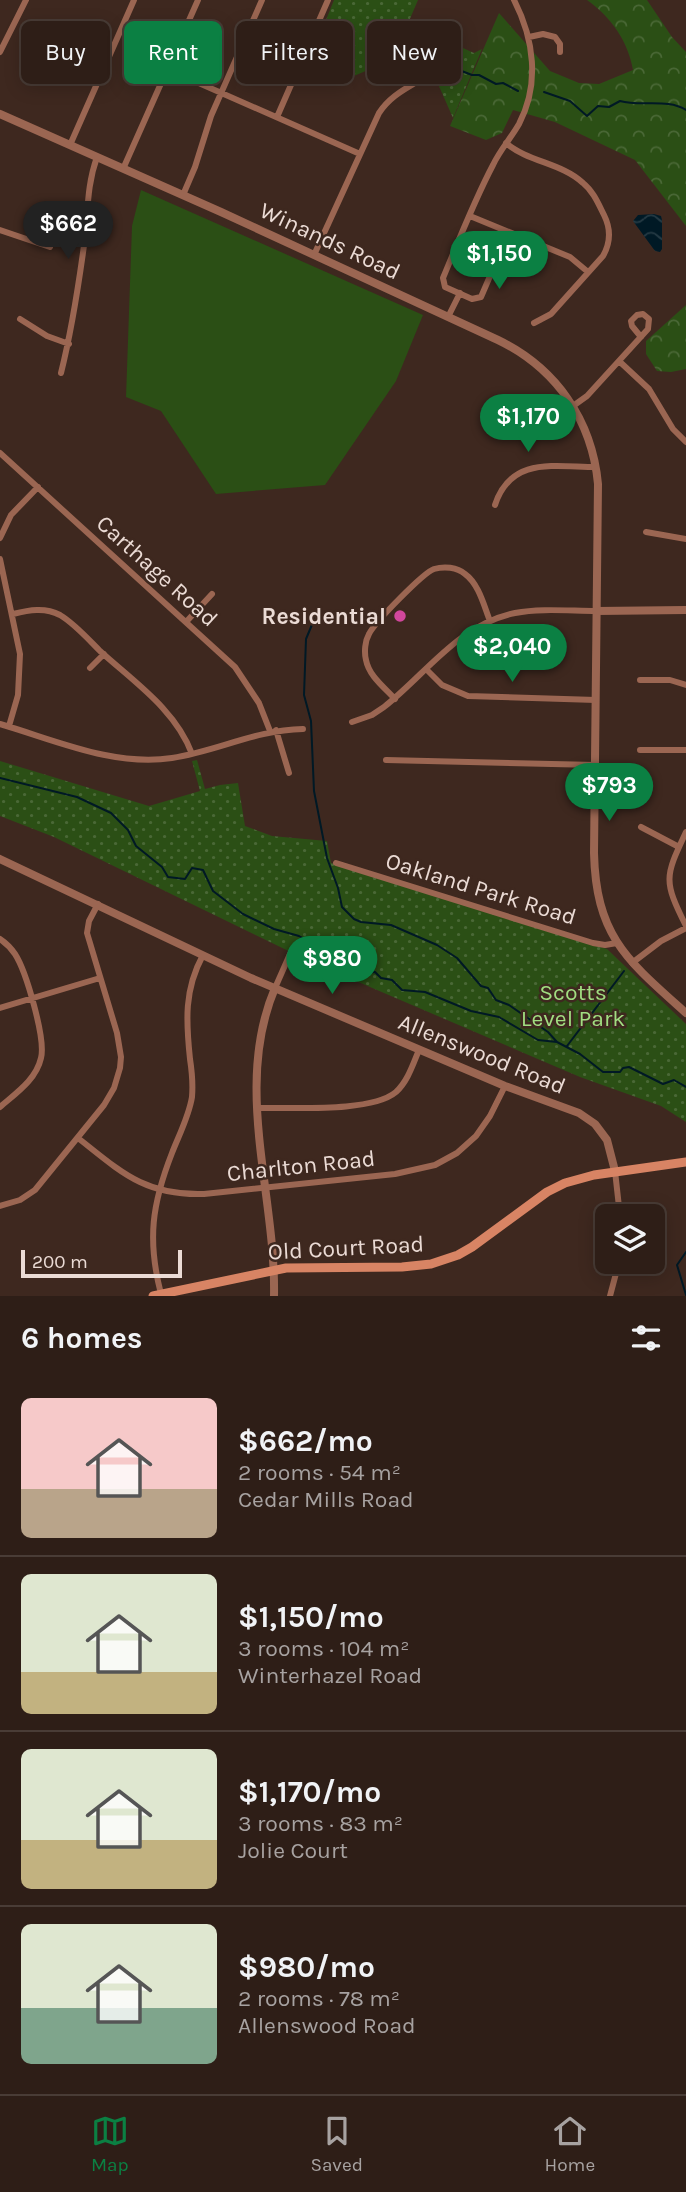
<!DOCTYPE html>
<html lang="en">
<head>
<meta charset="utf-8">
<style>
	:root { --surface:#2e1e17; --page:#3a2b24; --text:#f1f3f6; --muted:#a7a2a1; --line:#493c36; --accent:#0b8043 }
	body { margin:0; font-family:Karla,sans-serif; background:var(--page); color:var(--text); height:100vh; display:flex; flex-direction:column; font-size:26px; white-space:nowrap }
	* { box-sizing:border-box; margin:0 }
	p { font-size:23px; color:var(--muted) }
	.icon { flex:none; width:38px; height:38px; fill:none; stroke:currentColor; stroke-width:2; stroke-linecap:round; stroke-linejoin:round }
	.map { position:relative; height:1296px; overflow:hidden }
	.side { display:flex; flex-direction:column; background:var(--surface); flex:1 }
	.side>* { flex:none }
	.top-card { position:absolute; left:21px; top:21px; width:644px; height:63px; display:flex; gap:14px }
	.controls { position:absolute; left:595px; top:1204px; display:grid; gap:14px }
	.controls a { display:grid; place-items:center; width:70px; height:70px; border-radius:10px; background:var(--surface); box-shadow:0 4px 18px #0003,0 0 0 2px var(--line); font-size:35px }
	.scale { position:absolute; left:21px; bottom:18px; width:161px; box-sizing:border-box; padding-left:7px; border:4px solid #ebdbd5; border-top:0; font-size:19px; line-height:24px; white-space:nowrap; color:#ebdbd5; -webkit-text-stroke:5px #3e281f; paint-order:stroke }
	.price { position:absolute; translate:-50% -60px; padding:0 16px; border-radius:24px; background:var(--accent); color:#fff; font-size:23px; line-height:46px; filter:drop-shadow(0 2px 4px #0008) }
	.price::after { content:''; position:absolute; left:50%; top:42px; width:21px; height:16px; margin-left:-10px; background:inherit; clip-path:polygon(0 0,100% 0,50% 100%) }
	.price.active { background:#222; color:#fff }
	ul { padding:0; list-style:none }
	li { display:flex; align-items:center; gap:21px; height:175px; padding:0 21px }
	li+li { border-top:2px solid var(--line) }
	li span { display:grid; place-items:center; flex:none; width:196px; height:140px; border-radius:10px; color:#555 }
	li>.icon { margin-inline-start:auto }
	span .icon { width:84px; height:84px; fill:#fffc; stroke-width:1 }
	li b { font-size:30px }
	h2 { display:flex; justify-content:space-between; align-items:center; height:84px; padding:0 21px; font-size:30px }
	.tag { padding:0 24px; border-radius:10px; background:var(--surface); box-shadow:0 4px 18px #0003,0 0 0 2px var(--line); font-size:24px; line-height:63px }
	.tag.active { background:var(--accent); color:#fff }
	.tabs { display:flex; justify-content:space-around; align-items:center; height:98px; border-top:2px solid var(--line); background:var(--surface); font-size:19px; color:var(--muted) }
	.tabs a { display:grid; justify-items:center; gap:4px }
	.tabs .active { color:var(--accent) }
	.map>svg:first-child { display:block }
	.green { fill:#2b4f15 }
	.forest { fill:url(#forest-crowns) }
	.park { fill:url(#park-dots) }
	.water { fill:url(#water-waves) }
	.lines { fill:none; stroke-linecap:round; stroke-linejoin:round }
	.stream { stroke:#001925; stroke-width:2 }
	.minor { stroke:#9b6652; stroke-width:6 }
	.tertiary { stroke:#9b6652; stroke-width:8 }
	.secondary { stroke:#d88464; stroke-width:9 }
	.hotel-dot { fill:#d1479c; stroke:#3e281f; stroke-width:2.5 }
	.labels { text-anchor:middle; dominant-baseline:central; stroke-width:5; stroke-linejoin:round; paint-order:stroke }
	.street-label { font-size:23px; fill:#ebdbd5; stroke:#3e281f }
	.poi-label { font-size:23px; font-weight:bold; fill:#ebdbd5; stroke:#3e281f; text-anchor:end }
	.park-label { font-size:23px; fill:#a1dd81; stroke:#3e281f }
</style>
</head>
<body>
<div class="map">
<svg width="686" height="1296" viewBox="0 0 686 1296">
	<defs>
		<pattern id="forest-crowns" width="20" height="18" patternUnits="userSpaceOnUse" patternTransform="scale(1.75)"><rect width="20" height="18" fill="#2b4f15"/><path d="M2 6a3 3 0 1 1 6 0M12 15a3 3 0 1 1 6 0" fill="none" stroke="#4a6836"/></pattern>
		<pattern id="park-dots" width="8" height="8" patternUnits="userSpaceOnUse" patternTransform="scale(1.75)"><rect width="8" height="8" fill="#2b4f15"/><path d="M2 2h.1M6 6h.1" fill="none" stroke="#4a6836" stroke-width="1.8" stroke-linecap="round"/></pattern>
		<pattern id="water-waves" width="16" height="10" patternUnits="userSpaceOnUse" patternTransform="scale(1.75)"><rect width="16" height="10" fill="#001925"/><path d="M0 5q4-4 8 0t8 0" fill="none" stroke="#253a44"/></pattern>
	</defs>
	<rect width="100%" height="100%" fill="#3e281f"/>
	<path class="green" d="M141 190 423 315 396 381 325 485 216 494 161 411 126 397 132 226Z"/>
	<path class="forest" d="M587 0H647L672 37 686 52V226L635 160 555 122 513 110 502 133 486 140 450 126 499 13 550 71 579 83 599 84 633 70C628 41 611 17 587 0Z
		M686 305V369L671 372 657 371 646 354V341Z"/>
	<path class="park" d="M334 0H418L409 21 433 33C434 39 438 44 438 50 437 62 423 71 414 77L401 56 342 81 340 64 352 38 324 25Z
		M454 44 474 53 482 49 453 118 435 77 447 61Z
		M197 760 205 789 220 785 238 783 245 826 272 836 327 841 331 863 607 949 686 1024V1122L661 1106 580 1077 307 960 54 837 0 816V761L149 806 200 791 192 761Z"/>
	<path class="water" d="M654 214 661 216 662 220V249L660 252 655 251 633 221 638 215Z
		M551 643 556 646 557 662 550 668 486 663 488 657 528 644Z"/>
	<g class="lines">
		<path class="stream" d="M448 70 452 73 459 70 472 75H479L496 84 503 83 518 91
			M544 92 570 101 587 116 598 106 609 107 620 101C641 107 668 98 686 110
			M316 615 306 639 304 695 311 721 314 791 327 858 338 888 342 907 354 919 361 922 391 925 437 945 457 958 481 986 488 988 496 1000 509 1005 548 1032 557 1042
			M0 778 77 797 111 813 128 830 136 846 162 867 168 877 185 879 192 868 203 870 213 891 243 914 274 929 299 936 317 946 330 959 350 965 363 973 375 972 381 978 392 980 402 990 425 992 471 1011 499 1017 538 1040 557 1042 580 1054 603 1072H620L623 1068 629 1067 663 1084 674 1080 686 1087
			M567 1046 624 971
			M686 1252 677 1265 686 1295"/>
		<path class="minor" d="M529 37 543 34 555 37 560 44V52
			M0 52 26 0
			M167 69 360 154
			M277 117 328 0
			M506 143C528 162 562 163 583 183 593 191 598 203 604 215 611 229 611 242 603 256L551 314 534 323
			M70 145 134 0
			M123 169 198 0
			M183 195 195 167 211 116 262 0
			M470 216 570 257 588 272
			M0 230 50 247
			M509 232 481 297 472 299 445 287 443 278C459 240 474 201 493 165 500 150 511 138 519 124 540 84 534 39 514 0
			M314 255 379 113C403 77 444 86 446 33
			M448 317 460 293
			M20 319 47 336 69 344
			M619 361 649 389 673 429 686 442
			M61 373C72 329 79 283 85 238 88 210 87 185 97 157
			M573 406 587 396 648 329 649 319 643 314 637 315 631 321 632 326 641 337
			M0 453 235 667 259 703 270 731
			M495 505C511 456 555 467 596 467
			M646 532 686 539
			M0 538 11 515 38 487
			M0 559 20 654 18 695 9 726
			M13 614C29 610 45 607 60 615 75 624 88 639 100 651 134 682 176 710 192 754
			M186 622 212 594
			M90 668 104 654
			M426 669 442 685 468 696 596 700
			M640 680H670L686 685
			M395 699C384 687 369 676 366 660 364 652 365 641 369 634 375 622 423 573 434 569 444 566 457 567 465 574 479 584 484 606 490 621
			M352 722 372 715 384 707C427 673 458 625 515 613 541 608 570 611 597 611
			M0 724C55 740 114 767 172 758 218 751 255 730 303 729
			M276 730 289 773
			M640 750H686
			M386 760 596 765
			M641 827 679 847
			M686 832C665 877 663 880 686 926
			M336 863 593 943 605 945 617 943
			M0 939C6 943 11 948 15 954 26 971 46 1039 41 1058 36 1080 16 1093 0 1107
			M632 963 661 941 686 928
			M275 988 290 954
			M0 1008 100 978
			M257 1108C291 1107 371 1113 396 1092 408 1081 413 1064 419 1050
			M78 1138C121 1172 145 1196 204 1194L395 1174 435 1165 457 1153 476 1136 490 1116 505 1086
			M615 1171 620 1216
			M0 1206 20 1200 35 1190 104 1105 114 1088 120 1068 121 1057 117 1033 87 933 89 921 98 904
			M161 1294C147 1240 152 1204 172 1153 179 1135 189 1116 192 1097 193 1085 192 1072 190 1059 186 1021 184 990 203 955
			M610 1296 619 1262"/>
		<path class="tertiary" d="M0 114 221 212 498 340C556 368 592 420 598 484L594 853C596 937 628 961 686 1013
			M597 611 686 610
			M0 859 251 978 505 1086 579 1113 595 1124 607 1140 615 1171
			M274 1296C276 1194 233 1087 275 988"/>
		<path class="secondary" d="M153 1296 286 1268 402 1267 431 1264 458 1255 472 1247 547 1192 565 1183 594 1175 686 1162"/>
	</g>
	<circle class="hotel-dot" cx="400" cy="616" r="7"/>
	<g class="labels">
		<g class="street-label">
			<text transform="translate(330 241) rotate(25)">Winands Road</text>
			<text transform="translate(157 571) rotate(42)">Carthage Road</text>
			<text transform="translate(481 889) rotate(17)">Oakland Park Road</text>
			<text transform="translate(482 1054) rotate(22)">Allenswood Road</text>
			<text transform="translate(301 1166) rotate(-6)">Charlton Road</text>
			<text transform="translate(346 1248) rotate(-3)">Old Court Road</text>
		</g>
		<g class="poi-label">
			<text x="386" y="616">Residential</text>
		</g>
		<g class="park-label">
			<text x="573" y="992">Scotts<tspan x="573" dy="26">Level Park</tspan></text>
		</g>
	</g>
</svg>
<div class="controls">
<a><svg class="icon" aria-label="layers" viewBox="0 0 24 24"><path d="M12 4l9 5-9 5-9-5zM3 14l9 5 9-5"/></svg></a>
</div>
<div class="scale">200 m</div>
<b class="price active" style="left:68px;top:261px">$662</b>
<b class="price" style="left:499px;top:291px">$1,150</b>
<b class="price" style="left:528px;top:454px">$1,170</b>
<b class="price" style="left:512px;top:684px">$2,040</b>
<b class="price" style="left:609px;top:823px">$793</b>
<b class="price" style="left:332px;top:996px">$980</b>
<div class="top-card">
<a class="tag">Buy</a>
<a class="tag active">Rent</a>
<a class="tag">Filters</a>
<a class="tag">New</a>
</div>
</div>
<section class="side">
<h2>6 homes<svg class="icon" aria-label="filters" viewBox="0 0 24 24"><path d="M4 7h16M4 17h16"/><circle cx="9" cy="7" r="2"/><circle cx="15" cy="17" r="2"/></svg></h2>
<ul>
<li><span style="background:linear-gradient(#f6c9c9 65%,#b9a48a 0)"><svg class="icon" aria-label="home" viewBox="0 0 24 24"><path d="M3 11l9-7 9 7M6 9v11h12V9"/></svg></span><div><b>$662/mo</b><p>2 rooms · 54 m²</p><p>Cedar Mills Road</p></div></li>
<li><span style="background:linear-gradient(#dfe7d0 70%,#c2b280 0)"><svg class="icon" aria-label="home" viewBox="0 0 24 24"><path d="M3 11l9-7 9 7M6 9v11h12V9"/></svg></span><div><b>$1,150/mo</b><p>3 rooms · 104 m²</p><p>Winterhazel Road</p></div></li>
<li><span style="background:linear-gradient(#dfe7d0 65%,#c2b280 0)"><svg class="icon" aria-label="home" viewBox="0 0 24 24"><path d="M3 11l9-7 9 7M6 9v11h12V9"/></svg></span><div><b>$1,170/mo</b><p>3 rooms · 83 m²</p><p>Jolie Court</p></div></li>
<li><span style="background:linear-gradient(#dfe7d0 60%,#7fa58c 0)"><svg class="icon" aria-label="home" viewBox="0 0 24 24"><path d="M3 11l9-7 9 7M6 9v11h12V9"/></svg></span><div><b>$980/mo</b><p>2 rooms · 78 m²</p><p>Allenswood Road</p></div></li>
</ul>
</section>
<nav class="tabs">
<a class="active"><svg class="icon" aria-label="map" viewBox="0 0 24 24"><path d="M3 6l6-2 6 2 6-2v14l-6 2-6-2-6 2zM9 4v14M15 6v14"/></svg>Map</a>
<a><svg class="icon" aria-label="saved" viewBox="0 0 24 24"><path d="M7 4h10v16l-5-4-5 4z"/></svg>Saved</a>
<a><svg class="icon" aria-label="home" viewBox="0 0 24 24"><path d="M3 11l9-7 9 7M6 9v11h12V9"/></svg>Home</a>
</nav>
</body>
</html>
